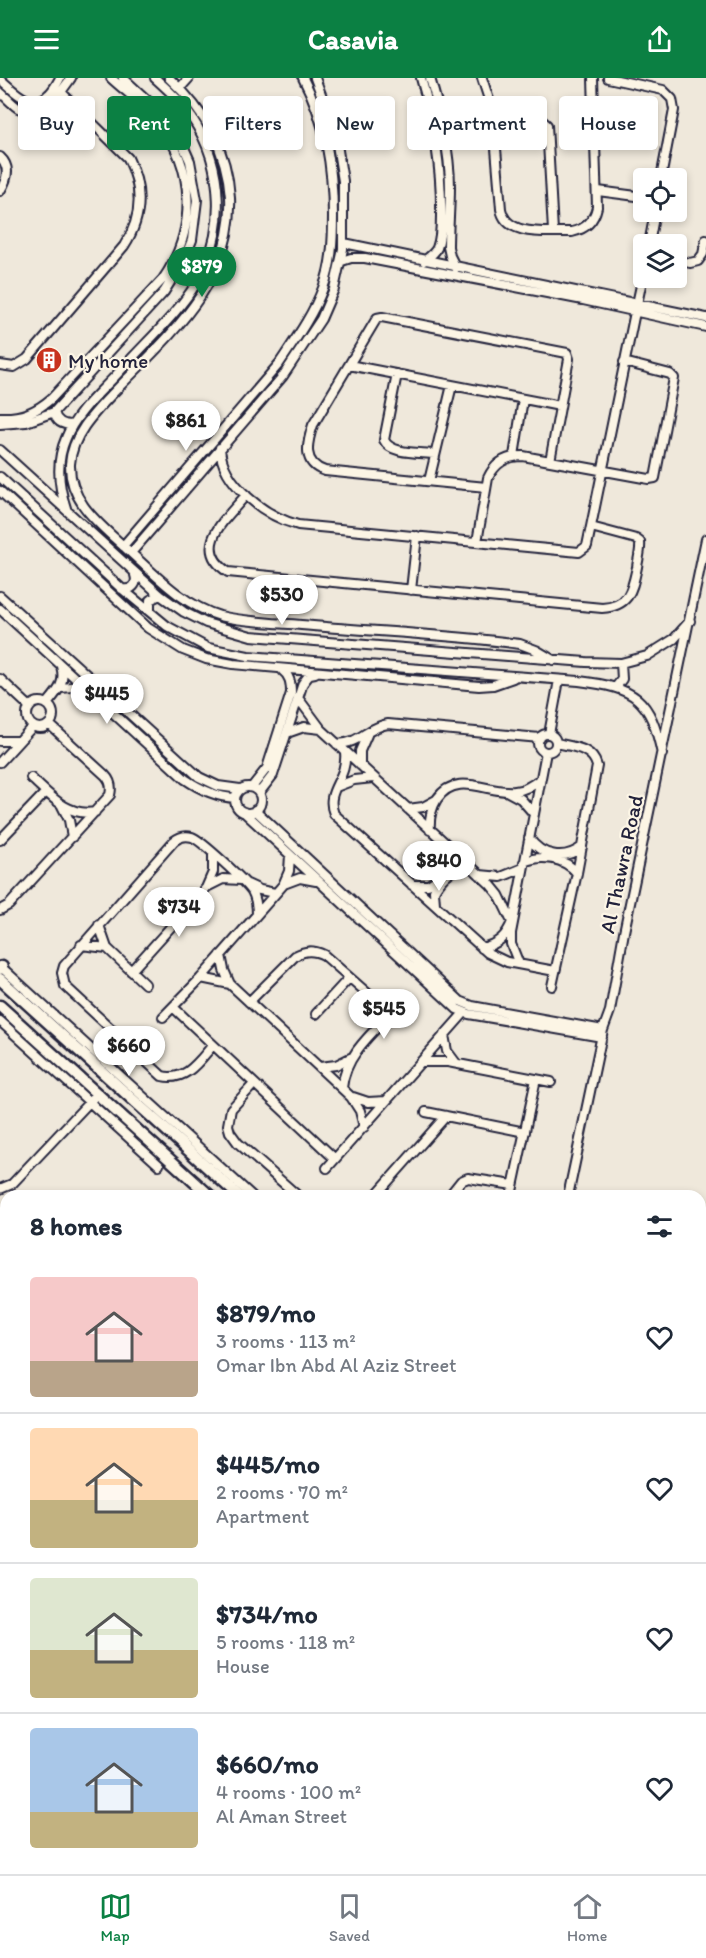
<!DOCTYPE html>
<html lang="en">
<head>
<meta charset="utf-8">
<style>
	:root { --surface:#fff; --page:#f2f2f3; --text:#1f2937; --muted:#747a83; --line:#e0e1e3; --accent:#0b8043 }
	body { margin:0; font-family:Itim,sans-serif; background:var(--page); color:var(--text); height:100vh; display:flex; flex-direction:column; font-size:22px; white-space:nowrap }
	* { box-sizing:border-box; margin:0 }
	p { font-size:20px; color:var(--muted) }
	.icon { flex:none; width:33px; height:33px; fill:none; stroke:currentColor; stroke-width:2; stroke-linecap:round; stroke-linejoin:round }
	.map { position:relative; flex:1; overflow:hidden }
	.details { position:absolute; left:0px; top:1112px; width:706px; height:686px; display:flex; flex-direction:column; background:var(--surface); border-radius:18px 18px 0 0; box-shadow:0 3px 9px #0003 }
	.details>* { flex:none }
	.hud { position:absolute; left:18px; top:18px; width:670px; height:54px; display:flex; gap:12px }
	.tools { position:absolute; left:633px; top:90px; display:grid; gap:12px }
	.tools a { display:grid; place-items:center; width:54px; height:54px; border-radius:6px; background:var(--surface); box-shadow:0 3px 9px #0003; font-size:30px }
	.price { position:absolute; translate:-50% -51px; padding:0 14px; border-radius:21px; background:#fff; color:#222; font-size:20px; line-height:39px; filter:drop-shadow(0 2px 3px #0008) }
	.price::after { content:''; position:absolute; left:50%; top:36px; width:18px; height:14px; margin-left:-9px; background:inherit; clip-path:polygon(0 0,100% 0,50% 100%) }
	.price.selected { background:var(--accent); color:#fff }
	ul { padding:0; list-style:none }
	li { display:flex; align-items:center; gap:18px; height:150px; padding:0 30px }
	li+li { border-top:2px solid var(--line) }
	li span { display:grid; place-items:center; flex:none; width:168px; height:120px; border-radius:6px; color:#555 }
	li>.icon { margin-inline-start:auto }
	span .icon { width:72px; height:72px; fill:#fffc; stroke-width:1 }
	li b { font-size:26px }
	h2 { display:flex; justify-content:space-between; align-items:center; height:72px; padding:0 30px; font-size:26px }
	.pill { padding:0 21px; border-radius:6px; background:var(--surface); box-shadow:0 3px 9px #0003; font-size:21px; line-height:54px }
	.pill.selected { background:var(--accent); color:#fff }
	header { display:flex; justify-content:space-between; align-items:center; height:78px; padding:0 30px; background:var(--accent); color:#fff; font-size:27px; font-weight:800 }
	.dock { display:flex; justify-content:space-around; align-items:center; height:84px; border-top:2px solid var(--line); background:var(--surface); font-size:16px; color:var(--muted) }
	.dock a { display:grid; justify-items:center; gap:3px }
	.dock .selected { color:var(--accent) }
	.map>svg:first-child { display:block }
	.lines { fill:none; stroke-linecap:round; stroke-linejoin:round }
	.street-casing { stroke:#22223b; stroke-width:12 }
	.secondary-casing { stroke:#22223b; stroke-width:15 }
	.street { stroke:#fcf5e5; stroke-width:8 }
	.secondary { stroke:#fcf5e5; stroke-width:10 }
	.rail-casing { stroke:#22223b; stroke-width:4.5 }
	.rail { stroke:#fcf5e5; stroke-width:2; stroke-dasharray:7; stroke-linecap:butt }
	.labels { text-anchor:middle; dominant-baseline:central; stroke-width:4.5; stroke-linejoin:round; paint-order:stroke }
	.poi-label { font-size:21px; fill:#22223b; stroke:#fcf5e5; text-anchor:start }
	.street-label { font-size:21px; fill:#22223b; stroke:#fcf5e5 }
</style>
</head>
<body>
<header><svg class="icon" aria-label="menu" viewBox="0 0 24 24"><path d="M4 6h16M4 12h16M4 18h16"/></svg>Casavia<svg class="icon" aria-label="share" viewBox="0 0 24 24"><path d="M12 15V3M7 8l5-5 5 5M5 13v7h14v-7"/></svg></header>
<div class="map">
<svg width="706" height="1796" viewBox="0 0 706 1796">
	<rect width="100%" height="100%" fill="#efe8db"/>
	<filter id="ink" filterUnits="userSpaceOnUse"><feTurbulence type="fractalNoise" baseFrequency=".0167" numOctaves="2"/><feDisplacementMap in="SourceGraphic" scale="12" xChannelSelector="R" yChannelSelector="G"/><feConvolveMatrix kernelMatrix="1 2 1 2 8 2 1 2 1" color-interpolation-filters="sRGB"/></filter>
	<g filter="url(#ink)">
		<g class="lines">
			<defs>
				<path id="street" d="M169 0C204 32 227 71 230 119 234 203 169 258 116 312 96 333 72 356 70 386 69 422 97 444 121 466 151 492 181 527 220 538 250 545 283 545 313 548 382 554 452 557 520 566L536 572 553 582
					M421 0C434 45 442 91 441 138 441 148 441 160 437 170 434 176 429 179 424 183
					M430 0C440 35 450 72 450 109 450 129 448 149 448 169L450 178 456 190
					M482 0 493 34 501 131C506 160 550 153 572 154 586 151 594 143 597 129L593 0
					M608 0 663 12 672 21 674 32 661 100
					M0 1C13 12 32 35 49 16 54 12 57 5 60 0
					M180 10 189 0
					M0 14C6 19 12 26 18 30 43 43 59 17 71 0
					M493 34 538 39 547 47 553 153
					M0 79C11 89 7 102 0 113
					M598 113 644 119
					M344 165 706 240
					M649 166 655 134
					M676 182 690 185 698 183 703 176 706 162
					M342 183 351 180H365L583 222 706 249
					M637 226 644 193
					M0 287 14 289 27 281 124 168C143 139 143 110 128 80L61 14
					M349 287 560 328
					M397 296 384 362C391 377 420 374 435 376
					M54 334C56 343 62 347 72 347
					M0 339C21 340 36 334 52 320L163 201C197 152 196 90 158 44 145 27 126 14 111 0
					M0 346 26 344 54 334 164 214 184 182 192 162 197 122 190 83 182 65 159 33 123 0
					M220 370C222 406 265 438 298 447L579 474 587 468 635 234
					M0 372 160 517 184 534 206 545 251 558 586 584 621 585 647 578 674 561 690 543
					M514 378 523 321
					M0 399 121 510 167 548 208 570 248 578 579 603C636 610 650 620 662 676
					M429 403 452 307
					M486 409 325 393C302 386 307 365 313 347L377 240 382 239 567 275 569 281 550 383
					M0 413 148 550 183 572 206 581 233 586 479 608 493 607 513 600
					M246 417C227 440 190 469 228 494L602 530C630 528 632 512 637 489 638 481 641 473 640 464L636 461 591 449
					M66 430C58 407 56 383 66 360 76 334 102 313 120 293 146 264 177 237 197 204 227 154 224 88 192 40 182 24 168 12 155 0
					M477 464 488 400C495 385 506 378 523 378L649 401 655 400 674 300 670 296 624 284
					M123 468 279 286C295 262 313 237 323 210 332 187 333 163 333 138 333 89 326 44 303 0
					M131 475 283 298 321 241 334 211 343 171V103L335 54 315 0
					M122 511C132 513 138 506 135 497
					M411 512 417 458
					M0 518 199 699 218 708 240 711
					M0 531 185 701C201 712 216 719 235 720
					M150 533V522L160 517
					M0 601 30 629
					M616 609 622 601 621 585
					M61 610 83 608
					M298 620 321 651 490 806 499 817 512 844C506 859 498 866 482 870
					M27 637a13 13 0 1 1 26 0a13 13 0 1 1-26 0Z
					M47 626C58 613 66 605 61 588
					M287 655 304 649 321 651
					M549 656 559 602
					M538 665a9 9 0 1 1 18 0a9 9 0 1 1-18 0Z
					M0 663H19
					M337 666C360 666 367 649 388 646L540 660
					M345 674C348 702 324 712 334 736L488 875 507 884 555 893
					M0 684 33 648
					M360 687V673L367 657
					M31 700C50 717 67 739 95 734
					M252 709 267 690 291 615C291 605 290 598 282 592
					M336 709 354 702 373 700
					M235 722a13 13 0 1 1 26 0a13 13 0 1 1-26 0Z
					M508 714 521 721 534 736
					M259 715 273 697 303 605 310 596 315 595
					M62 728 69 742 72 759
					M408 731 423 729 436 722
					M255 732 460 923 472 928 603 952
					M244 734 457 931 469 936 602 959
					M430 752C429 740 431 731 437 721 457 692 488 716 515 713 525 712 533 707 540 701
					M529 760C541 778 564 783 582 769
					M0 762 46 714
					M524 784C541 776 565 780 577 795
					M480 797 501 799 523 790
					M247 806 260 812 275 815
					M284 806 300 800 316 803
					M412 807H428C443 799 452 785 448 768
					M207 809 223 801 241 802
					M435 826 434 813C442 799 453 788 469 788
					M0 832 9 827 110 717C112 709 111 703 105 697L49 646
					M99 847 107 870 145 906
					M81 867 107 870
					M221 877 224 892 230 906 351 1019 360 1033 364 1049
					M519 886 511 866V855L546 674
					M0 888 252 1118
					M131 893 206 810 213 794V777
					M201 900 230 906
					M552 908 577 795 597 688C592 669 572 669 556 665
					M249 924 295 878C305 872 313 872 324 877L391 936
					M173 929 335 1081
					M316 936 349 900
					M163 939 201 900 283 807 289 793 290 777
					M0 943 159 1087
					M444 957 447 973 456 985
					M213 967C199 983 186 1004 162 998L65 908 62 895 64 888 174 763C179 759 185 757 192 759 201 762 246 804 252 813 256 820 257 827 257 836
					M421 984H448L551 1004
					M320 989 336 987 350 980
					M254 1006 231 1031 228 1047 230 1054 238 1065 298 1118
					M342 1010C345 975 377 951 399 927
					M353 1019 368 1024 386 1023
					M426 1034 525 1054
					M327 1090 464 935
					M0 1111 12 1106 97 1016
					M375 1118 446 1038
					M449 1118 461 1103 468 1100 513 1107
					M511 1118 536 1001
					M568 1118 603 952 610 933 624 854 706 461
					M700 1501 706 1498
					M700 1586 704 1601 700 1634
					M700 1685 706 1675
					M706 1779 704 1787 706 1795
					M667 1796 668 1791
					M676 1796 677 1791"/>
				<path id="secondary" d="M0 891 2 889
					M0 901 239 1118
					M0 928 210 1118
					M700 1538 706 1543
					M700 1562 706 1567"/>
			</defs>
			<use href="#street" class="street-casing"/>
			<use href="#secondary" class="secondary-casing"/>
			<use href="#street" class="street"/>
			<use href="#secondary" class="secondary"/>
			<defs>
				<path id="rail" d="M0 1181 6 1186
					M670 1791 676 1796"/>
			</defs>
			<use href="#rail" class="rail-casing"/>
			<use href="#rail" class="rail"/>
		</g>
	</g>
	<defs>
		<symbol id="building-disc" viewBox="-11 -11 22 22"><circle r="9.5" fill="#c8321e" stroke="#fcf5e5"/><path d="M-4-6H4V6H1V3H-1V6H-4ZM-2.5-4.3h1.7v1.8h-1.7ZM.8-4.3h1.7v1.8H.8ZM-2.5-1h1.7V.8h-1.7ZM.8-1h1.7V.8H.8Z" fill="#fff"/></symbol>
	</defs>
	<g fill-rule="evenodd">
		<use href="#building-disc" x="34" y="267" width="30" height="30"/>
	</g>
	<g class="labels">
		<g class="poi-label">
			<text x="68" y="282">My home</text>
		</g>
		<g class="street-label">
			<text transform="translate(621 786) rotate(-78)">Al Thawra Road</text>
		</g>
	</g>
</svg>
<div class="tools">
<a><svg class="icon" aria-label="locate" viewBox="0 0 24 24"><circle cx="12" cy="12" r="6"/><path d="M12 2v4M12 18v4M2 12h4M18 12h4"/></svg></a>
<a><svg class="icon" aria-label="layers" viewBox="0 0 24 24"><path d="M12 4l9 5-9 5-9-5zM3 14l9 5 9-5"/></svg></a>
</div>
<b class="price selected" style="left:202px;top:220px">$879</b>
<b class="price" style="left:186px;top:374px">$861</b>
<b class="price" style="left:282px;top:548px">$530</b>
<b class="price" style="left:107px;top:647px">$445</b>
<b class="price" style="left:439px;top:814px">$840</b>
<b class="price" style="left:179px;top:860px">$734</b>
<b class="price" style="left:384px;top:962px">$545</b>
<b class="price" style="left:129px;top:999px">$660</b>
<div class="hud">
<a class="pill">Buy</a>
<a class="pill selected">Rent</a>
<a class="pill">Filters</a>
<a class="pill">New</a>
<a class="pill">Apartment</a>
<a class="pill">House</a>
</div>
<section class="details">
<h2>8 homes<svg class="icon" aria-label="filters" viewBox="0 0 24 24"><path d="M4 7h16M4 17h16"/><circle cx="9" cy="7" r="2"/><circle cx="15" cy="17" r="2"/></svg></h2>
<ul>
<li><span style="background:linear-gradient(#f6c9c9 70%,#b9a48a 0)"><svg class="icon" aria-label="home" viewBox="0 0 24 24"><path d="M3 11l9-7 9 7M6 9v11h12V9"/></svg></span><div><b>$879/mo</b><p>3 rooms · 113 m²</p><p>Omar Ibn Abd Al Aziz Street</p></div><svg class="icon" aria-label="heart" viewBox="0 0 24 24"><path d="M12 20l-8-8c-3-5 5-10 8-4 3-6 11-1 8 4z"/></svg></li>
<li><span style="background:linear-gradient(#ffd9b3 60%,#c2b280 0)"><svg class="icon" aria-label="home" viewBox="0 0 24 24"><path d="M3 11l9-7 9 7M6 9v11h12V9"/></svg></span><div><b>$445/mo</b><p>2 rooms · 70 m²</p><p>Apartment</p></div><svg class="icon" aria-label="heart" viewBox="0 0 24 24"><path d="M12 20l-8-8c-3-5 5-10 8-4 3-6 11-1 8 4z"/></svg></li>
<li><span style="background:linear-gradient(#dfe7d0 60%,#c2b280 0)"><svg class="icon" aria-label="home" viewBox="0 0 24 24"><path d="M3 11l9-7 9 7M6 9v11h12V9"/></svg></span><div><b>$734/mo</b><p>5 rooms · 118 m²</p><p>House</p></div><svg class="icon" aria-label="heart" viewBox="0 0 24 24"><path d="M12 20l-8-8c-3-5 5-10 8-4 3-6 11-1 8 4z"/></svg></li>
<li><span style="background:linear-gradient(#a9c7e8 70%,#c2b280 0)"><svg class="icon" aria-label="home" viewBox="0 0 24 24"><path d="M3 11l9-7 9 7M6 9v11h12V9"/></svg></span><div><b>$660/mo</b><p>4 rooms · 100 m²</p><p>Al Aman Street</p></div><svg class="icon" aria-label="heart" viewBox="0 0 24 24"><path d="M12 20l-8-8c-3-5 5-10 8-4 3-6 11-1 8 4z"/></svg></li>
</ul>
</section>
</div>
<nav class="dock">
<a class="selected"><svg class="icon" aria-label="map" viewBox="0 0 24 24"><path d="M3 6l6-2 6 2 6-2v14l-6 2-6-2-6 2zM9 4v14M15 6v14"/></svg>Map</a>
<a><svg class="icon" aria-label="saved" viewBox="0 0 24 24"><path d="M7 4h10v16l-5-4-5 4z"/></svg>Saved</a>
<a><svg class="icon" aria-label="home" viewBox="0 0 24 24"><path d="M3 11l9-7 9 7M6 9v11h12V9"/></svg>Home</a>
</nav>
</body>
</html>
